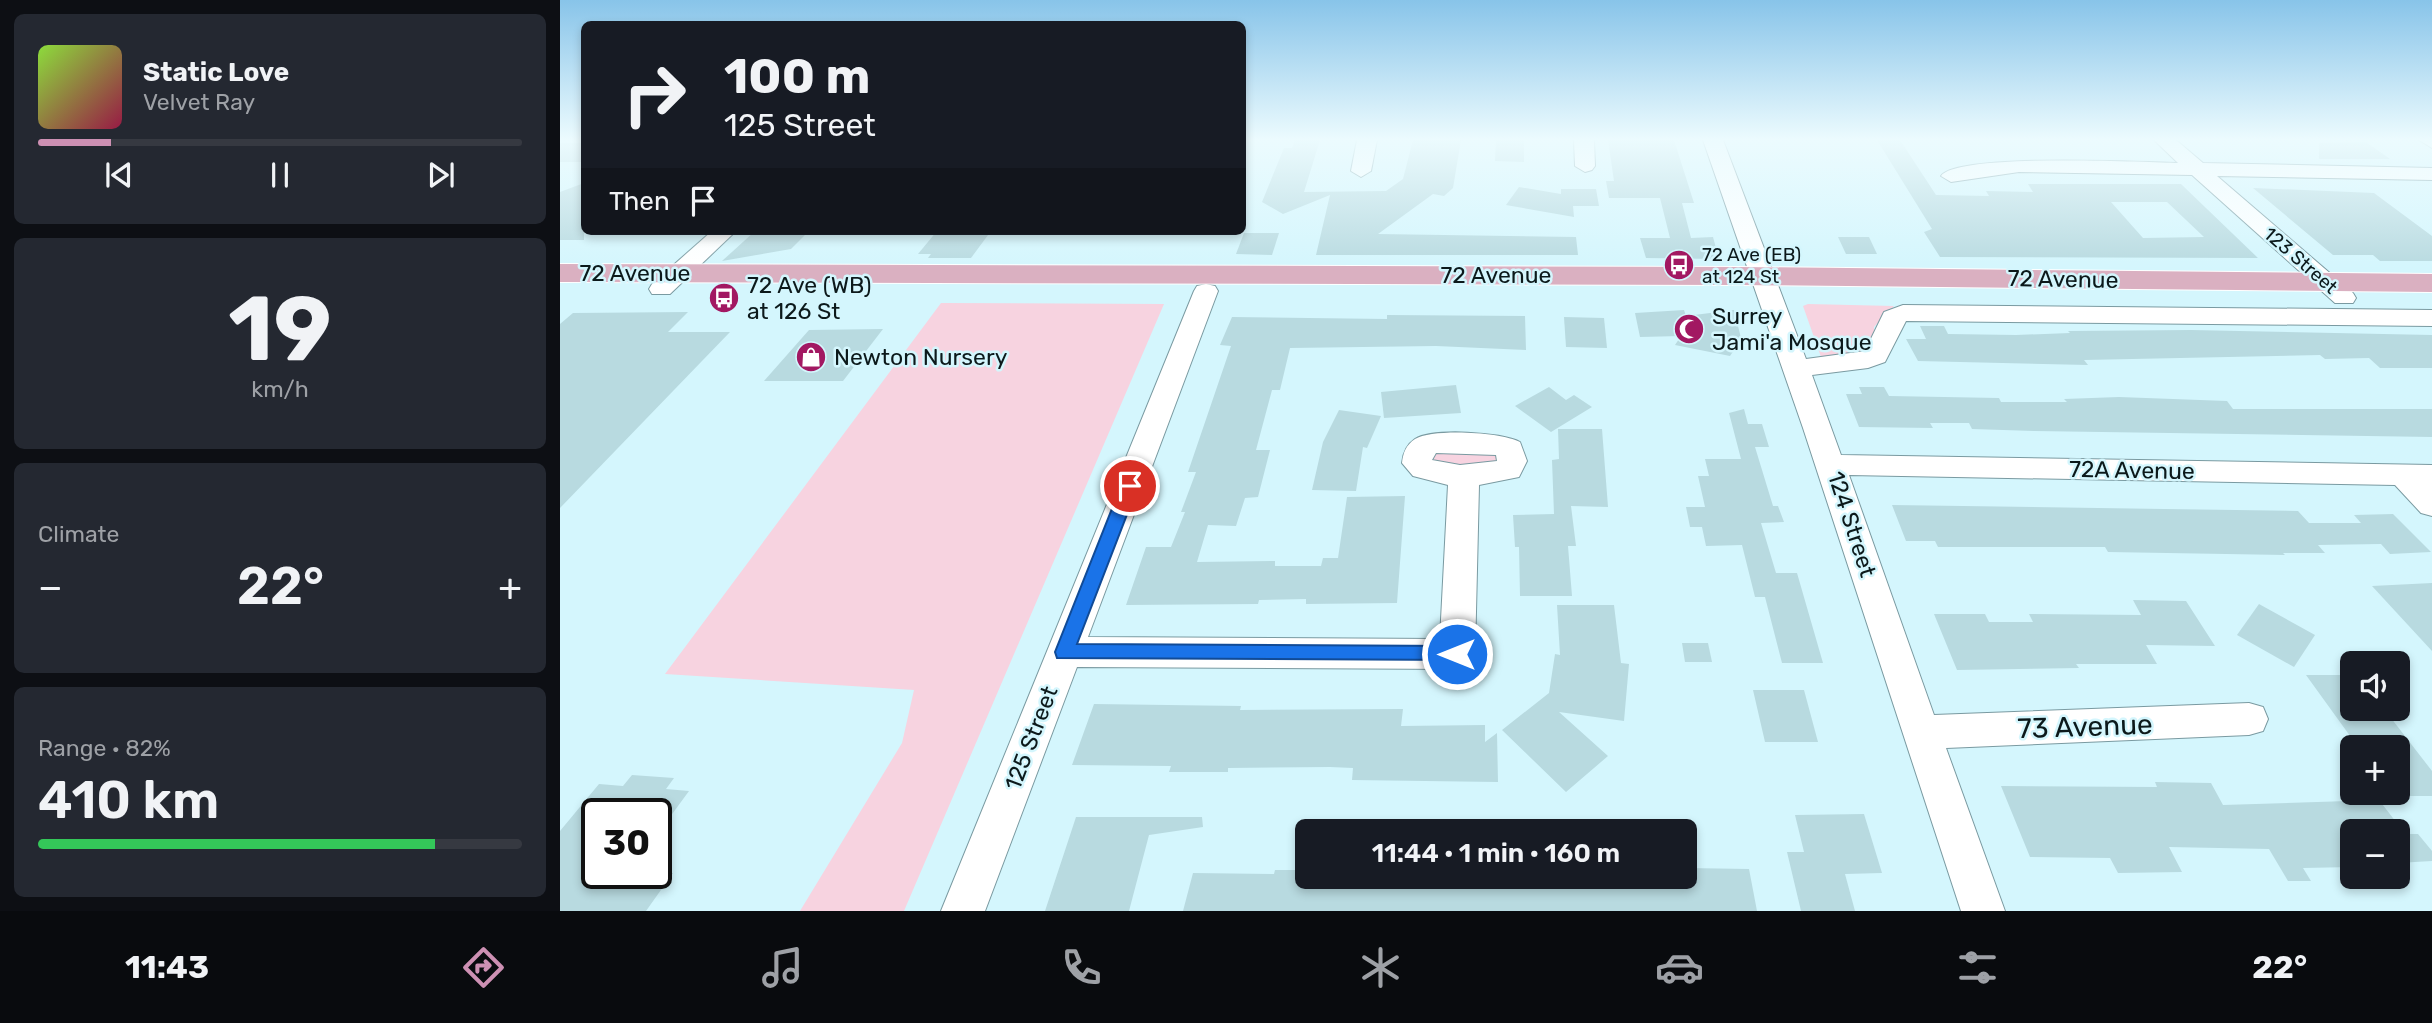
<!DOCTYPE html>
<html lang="en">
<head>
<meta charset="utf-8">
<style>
  :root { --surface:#171b24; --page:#242831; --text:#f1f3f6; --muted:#9ea1a6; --line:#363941; --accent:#cd90b3 }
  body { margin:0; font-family:Rubik,sans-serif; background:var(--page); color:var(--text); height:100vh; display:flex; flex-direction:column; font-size:26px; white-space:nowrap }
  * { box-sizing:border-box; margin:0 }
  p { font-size:23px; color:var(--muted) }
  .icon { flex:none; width:38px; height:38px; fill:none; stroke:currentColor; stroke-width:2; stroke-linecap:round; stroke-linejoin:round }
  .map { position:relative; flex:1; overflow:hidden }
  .sheet { display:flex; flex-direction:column; gap:14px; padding:14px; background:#0d0f14; width:560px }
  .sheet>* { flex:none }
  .guide { position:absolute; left:21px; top:21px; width:665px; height:214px; border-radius:10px; box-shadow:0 4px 10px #0003; background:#171b24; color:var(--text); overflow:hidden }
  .buttons { position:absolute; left:1780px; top:651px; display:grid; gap:14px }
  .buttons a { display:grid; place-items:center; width:70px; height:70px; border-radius:10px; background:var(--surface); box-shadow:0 4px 10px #0003; font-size:35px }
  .speed { position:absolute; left:21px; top:798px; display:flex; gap:14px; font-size:35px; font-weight:700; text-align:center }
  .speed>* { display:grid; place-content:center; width:91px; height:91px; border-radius:50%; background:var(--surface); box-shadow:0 4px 10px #0003; line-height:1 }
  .speed .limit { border:4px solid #111; border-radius:10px; background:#fff; color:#111 }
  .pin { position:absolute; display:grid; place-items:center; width:60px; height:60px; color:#fff; margin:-30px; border:4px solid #fff; border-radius:50%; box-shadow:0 2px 7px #0007 }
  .me { position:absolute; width:77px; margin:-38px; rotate:270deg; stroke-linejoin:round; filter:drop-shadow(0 0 5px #0008) }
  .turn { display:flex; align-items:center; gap:24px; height:147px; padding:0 28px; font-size:32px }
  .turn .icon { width:91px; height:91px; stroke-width:2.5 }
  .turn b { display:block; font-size:49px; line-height:60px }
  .then { display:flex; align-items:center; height:66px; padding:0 28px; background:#0003; gap:14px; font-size:26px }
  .big { font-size:52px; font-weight:600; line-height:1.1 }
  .sheet .card { flex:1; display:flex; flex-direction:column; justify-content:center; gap:10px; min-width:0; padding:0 24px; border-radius:10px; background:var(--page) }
  .sheet .dial { align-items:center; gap:0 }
  .dial b { font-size:91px; line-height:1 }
  .song { display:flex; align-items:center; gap:21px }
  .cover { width:84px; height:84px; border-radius:10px; background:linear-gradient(135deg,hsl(90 70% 55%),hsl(340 70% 35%)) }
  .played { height:7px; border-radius:4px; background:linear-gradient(90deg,var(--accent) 15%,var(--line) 15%) }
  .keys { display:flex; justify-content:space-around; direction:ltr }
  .heat { display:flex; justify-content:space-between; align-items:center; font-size:38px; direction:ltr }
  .charge { height:10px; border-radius:5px; background:linear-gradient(90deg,#34c759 82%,var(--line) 0) }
  .trip { position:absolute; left:735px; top:819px; width:402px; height:70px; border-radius:10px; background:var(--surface); box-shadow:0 4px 10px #0003; font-weight:600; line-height:70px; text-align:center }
  .dock { display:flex; height:112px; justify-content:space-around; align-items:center; background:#090b0e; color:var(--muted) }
  .dock .icon { width:49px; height:49px }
  .dock .selected { color:var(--accent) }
  .dock b { font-size:32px; color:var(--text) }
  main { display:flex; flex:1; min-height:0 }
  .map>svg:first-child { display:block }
  .green { fill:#f7d3e0 }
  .building { fill:#b8dae0; fill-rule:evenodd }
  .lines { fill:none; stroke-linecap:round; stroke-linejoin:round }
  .minor-casing { stroke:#7a9aa1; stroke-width:2 }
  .major-casing { stroke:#fff; stroke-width:2 }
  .minor { fill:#fff; fill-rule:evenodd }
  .major { fill:#dab0c1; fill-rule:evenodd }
  .route { fill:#1a73e8; stroke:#114b97; stroke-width:2 }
  .labels { text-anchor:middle; stroke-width:5; stroke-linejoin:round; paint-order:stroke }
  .far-poi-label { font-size:19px; fill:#0c191b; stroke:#d4f6fd; text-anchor:start }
  .far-street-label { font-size:19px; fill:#0c191b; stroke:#d4f6fd }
  .street-label { font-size:23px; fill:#0c191b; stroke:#d4f6fd }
  .poi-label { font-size:23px; fill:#0c191b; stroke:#d4f6fd; text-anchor:start }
  .near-street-label { font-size:28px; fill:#0c191b; stroke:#d4f6fd }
</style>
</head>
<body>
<main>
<section class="sheet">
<div class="card">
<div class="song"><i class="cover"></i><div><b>Static Love</b><p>Velvet Ray</p></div></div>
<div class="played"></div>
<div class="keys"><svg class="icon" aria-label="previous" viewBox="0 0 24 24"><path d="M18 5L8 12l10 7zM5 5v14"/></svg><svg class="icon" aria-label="pause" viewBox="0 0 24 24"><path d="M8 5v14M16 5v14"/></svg><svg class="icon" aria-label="next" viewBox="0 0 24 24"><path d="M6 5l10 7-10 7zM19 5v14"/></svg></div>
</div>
<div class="card dial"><b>19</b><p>km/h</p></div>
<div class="card"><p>Climate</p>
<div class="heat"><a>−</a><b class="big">22°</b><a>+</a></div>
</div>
<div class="card"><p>Range · 82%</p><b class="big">410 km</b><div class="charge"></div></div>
</section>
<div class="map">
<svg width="1872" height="911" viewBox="0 0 1872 911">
  <rect width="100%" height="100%" fill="#d4f6fd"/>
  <!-- green -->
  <g class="green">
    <polygon points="381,303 604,304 344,911 240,911 342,743 354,690 105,674"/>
    <path d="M1248,304L1334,306L1314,327V348C1296,357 1281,358 1261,357L1243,306Z"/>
    <polygon points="876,452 940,454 937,465 878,465 873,464 871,455"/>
  </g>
  <!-- building -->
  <g class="building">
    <polygon points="735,140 760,140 744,192 826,191 843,179 853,140 901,140 893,188 884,196 873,194 818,234 1016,237 1018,255 756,255 770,195 723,214 702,202 724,148 732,148"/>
    <polygon points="936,140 964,140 964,162 935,161"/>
    <polygon points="1048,140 1114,140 1134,203 1122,203 1131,238 1153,237 1159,259 1086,258 1080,238 1110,238 1100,198 1049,198 1046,181 1054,181"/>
    <path d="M1317,140H1340L1376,195L1429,196L1426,191L1473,192L1468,184H1621L1698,258L1380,257L1364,232L1372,229ZM1551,202H1607L1644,237L1583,238Z"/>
    <polygon points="1806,142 1830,159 1759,159 1759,143"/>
    <rect x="0" y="143" width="24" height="19"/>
    <polygon points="24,183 24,240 0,240 0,192"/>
    <polygon points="959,187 1001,194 1001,189 1036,189 1039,206 1013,206 1014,217 946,205"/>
    <polygon points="1693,188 1814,193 1872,236 1872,261 1820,261 1813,255 1773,255"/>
    <polygon points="249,231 231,249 162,261 194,232"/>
    <polygon points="377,231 431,231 411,258 368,258 371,254 358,254"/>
    <polygon points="684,233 719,233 712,255 676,254"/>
    <polygon points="1278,237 1309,237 1317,254 1286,254"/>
    <polygon points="1124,310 1126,316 1174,310 1184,350 1174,350 1170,356 1115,345 1121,336 1080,337 1075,313"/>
    <polygon points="128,312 108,332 170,332 0,508 0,324 13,313"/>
    <polygon points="827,315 965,316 966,350 876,346 730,348 720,390 712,390 696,450 710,450 698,497 685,498 676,526 648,525 637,562 715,561 715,566 761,566 763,558 778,558 787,497 845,496 837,603 746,604 746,599 699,600 698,604 566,605 586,547 611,547 625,512 621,512 636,472 628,472 671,346 660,345 672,317 827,319"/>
    <polygon points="1004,317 1044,318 1047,348 1006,347"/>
    <polygon points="1360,326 1384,326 1388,334 1456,335 1510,333 1508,331 1631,330 1872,335 1872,368 1820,368 1809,358 1765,359 1760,355 1524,360 1528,365 1358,361 1346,339 1366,339"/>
    <polygon points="323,329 283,381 204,381 249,330"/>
    <polygon points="896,385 901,413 824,418 821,392"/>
    <polygon points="989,387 1006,400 1014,395 1032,407 991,432 955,406"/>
    <polygon points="1299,387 1324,387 1329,396 1439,398 1441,402 1507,402 1504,399 1559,397 1667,401 1673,409 1872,409 1872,437 1474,431 1412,429 1409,423 1370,423 1373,428 1299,427 1286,394 1302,394"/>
    <polygon points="1184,409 1188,424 1202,424 1209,447 1195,447 1213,506 1218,506 1224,522 1201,523 1216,573 1237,573 1263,663 1222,663 1205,597 1195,597 1182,545 1146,546 1142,527 1130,527 1126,507 1145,507 1138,476 1149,476 1145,459 1181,459 1169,413"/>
    <polygon points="779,410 821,416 807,448 803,447 796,491 752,490 763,442"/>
    <polygon points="998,429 1042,429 1048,507 1011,506 1016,546 1008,546 1012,596 960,596 959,547 955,547 953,515 994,514 992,460 999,459"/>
    <polygon points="1332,505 1738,511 1749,523 1801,523 1794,515 1833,514 1871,552 1830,554 1821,544 1758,545 1765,553 1723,553 1725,555 1548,552 1545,547 1378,547 1375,541 1346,541"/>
    <polygon points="1872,583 1872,651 1812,586"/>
    <polygon points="1573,600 1626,601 1655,646 1586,645 1597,664 1516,664 1519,668 1397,670 1374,614 1425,614 1429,622 1473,622 1469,614 1581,615"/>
    <polygon points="1699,604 1755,635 1734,667 1677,635"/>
    <polygon points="997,605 1054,605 1061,663 1069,664 1064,721 999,712 1048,756 1006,792 942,730 989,693 995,654 1000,655"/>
    <polygon points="1122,643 1148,643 1152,662 1125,662"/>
    <polygon points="1746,675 1792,675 1792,709 1824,709 1872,771 1872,796 1838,796 1838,747 1798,747"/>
    <polygon points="1193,690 1244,690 1258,742 1205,742"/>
    <polygon points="534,704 681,706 680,710 843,709 841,726 925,725 925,742 937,733 938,782 792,780 793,768 770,767 668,768 668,772 609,772 611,766 512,765"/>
    <polygon points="72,775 114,778 106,789 129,791 96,836 96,814 37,814 37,873 113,873 86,911 0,911 0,831 39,784 63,786"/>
    <polygon points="1595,782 1651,783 1663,805 1819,800 1843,831 1792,831 1792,867 1743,868 1751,881 1728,881 1709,849 1609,847 1622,872 1558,873 1550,858 1470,857 1441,786 1597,787"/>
    <polygon points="1304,814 1322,873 1285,874 1295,911 1241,911 1227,852 1244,852 1235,815"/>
    <polygon points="516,817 642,817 643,827 589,835 569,911 485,911"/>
    <polygon points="1838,834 1858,834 1872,851 1872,861 1838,863"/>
    <polygon points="1127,868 1189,869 1197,911 623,911 633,873 714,874 715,870 747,870 747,877 997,879 1128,877"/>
  </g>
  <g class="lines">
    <!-- minor casing -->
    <g class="minor-casing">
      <g id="minor">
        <polygon points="797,140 817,140 811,171 801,177 791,171"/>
        <polygon points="1014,140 1034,140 1035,166 1032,170 1025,172 1015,166"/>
        <polygon points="1143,140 1163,140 1246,359 1305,351 1324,312 1343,305 1872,310 1872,326 1346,321 1325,362 1308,368 1252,375 1281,455 1872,465 1872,516 1861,513 1835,485 1289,475 1374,715 1689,703 1703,707 1708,719 1703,731 1689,735 1386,748 1445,911 1401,911 1243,428"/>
        <path d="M1594,140H1616L1643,163L1872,168V180L1657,176L1793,293L1796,298L1793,303H1775L1632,175L1459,172L1391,182L1381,176C1397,153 1583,162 1618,163Z"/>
        <polygon points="1859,140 1872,140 1872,148"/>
        <polygon points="152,231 176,231 110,294 92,294 89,289 92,284"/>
        <path d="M646,284L655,286L658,291L528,637L880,639L888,485L853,476L842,463C843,453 846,445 855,439C873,428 942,432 960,442L967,461L959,477L919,485L915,654L910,664L897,669L517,667L425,911H381L634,291L637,286ZM876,453L936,455L937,461L900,465L872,460Z"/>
      </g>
    </g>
    <!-- major casing -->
    <g class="major-casing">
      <polygon id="major" points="0,264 1182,267 1872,274 1872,292 1182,285 0,282"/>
    </g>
    <!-- minor -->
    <use href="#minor" class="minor"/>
    <!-- major -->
    <use href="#major" class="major"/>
  </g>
  <!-- sky -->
  <linearGradient id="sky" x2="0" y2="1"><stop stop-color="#88c4e9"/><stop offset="0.52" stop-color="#ecfbfe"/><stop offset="1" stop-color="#ecfbfe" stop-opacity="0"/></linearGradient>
  <rect width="1872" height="268" fill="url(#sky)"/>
  <!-- route -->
  <polygon class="route" points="570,480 578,486 517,644 897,646 904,648 906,654 904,660 497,658 495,652 561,486"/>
  <!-- icons -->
  <defs>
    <g id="bus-disc" transform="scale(1.575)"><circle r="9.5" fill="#a21862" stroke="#d4f6fd"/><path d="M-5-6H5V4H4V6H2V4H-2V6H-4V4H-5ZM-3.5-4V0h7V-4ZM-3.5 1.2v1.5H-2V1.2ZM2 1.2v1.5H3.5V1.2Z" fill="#fff"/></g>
    <g id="mosque-disc" transform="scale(1.575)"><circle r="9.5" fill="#a21862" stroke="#d4f6fd"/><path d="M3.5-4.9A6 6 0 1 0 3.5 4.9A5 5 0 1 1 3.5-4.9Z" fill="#fff"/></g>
    <g id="shop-disc" transform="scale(1.575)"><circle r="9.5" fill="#a21862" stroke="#d4f6fd"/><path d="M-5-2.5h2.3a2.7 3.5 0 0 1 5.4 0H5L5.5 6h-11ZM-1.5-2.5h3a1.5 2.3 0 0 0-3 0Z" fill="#fff"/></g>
  </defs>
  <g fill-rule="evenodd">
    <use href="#bus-disc" x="1119" y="265"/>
    <use href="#bus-disc" x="164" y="298"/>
    <use href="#mosque-disc" x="1129" y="329"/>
    <use href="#shop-disc" x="251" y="357"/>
  </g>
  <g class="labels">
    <!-- far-poi labels -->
    <g class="far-poi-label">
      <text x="1142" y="261">72 Ave (EB)<tspan x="1142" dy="22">at 124 St</tspan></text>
    </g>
    <!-- far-street labels -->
    <g class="far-street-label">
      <text transform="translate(1741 260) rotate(41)" y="7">123 Street</text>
    </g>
    <!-- street labels -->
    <g class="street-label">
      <text x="75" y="281">72 Avenue</text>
      <text x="936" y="283">72 Avenue</text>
      <text transform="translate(1503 279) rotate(1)" y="8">72 Avenue</text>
      <text transform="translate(1572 470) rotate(1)" y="8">72A Avenue</text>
      <text transform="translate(1292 524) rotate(72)" y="8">124 Street</text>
      <text transform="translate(471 738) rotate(-69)" y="8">125 Street</text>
    </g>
    <!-- poi labels -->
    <g class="poi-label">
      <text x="187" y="293">72 Ave (WB)<tspan x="187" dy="26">at 126 St</tspan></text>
      <text x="1152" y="324">Surrey<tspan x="1152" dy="26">Jami'a Mosque</tspan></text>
      <text x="274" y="365">Newton Nursery</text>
    </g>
    <!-- near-street labels -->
    <g class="near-street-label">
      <text transform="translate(1525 726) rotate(-2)" y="10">73 Avenue</text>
    </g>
  </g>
</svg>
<div class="buttons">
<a><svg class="icon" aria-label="sound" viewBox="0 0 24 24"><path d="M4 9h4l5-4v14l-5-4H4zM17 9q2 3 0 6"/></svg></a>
<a>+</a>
<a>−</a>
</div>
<div class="speed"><div class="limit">30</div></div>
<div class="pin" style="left:570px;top:486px;background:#d93025"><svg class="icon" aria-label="arrive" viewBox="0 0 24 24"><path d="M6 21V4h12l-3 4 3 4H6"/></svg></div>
<svg class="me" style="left:897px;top:654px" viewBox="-20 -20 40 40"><circle r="17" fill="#1a73e8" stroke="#fff" stroke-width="3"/><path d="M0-11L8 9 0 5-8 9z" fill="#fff"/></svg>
<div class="trip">11:44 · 1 min · 160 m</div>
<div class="guide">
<div class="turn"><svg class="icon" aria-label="right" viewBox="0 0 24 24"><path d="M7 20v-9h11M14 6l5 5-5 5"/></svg><div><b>100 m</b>125 Street</div></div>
<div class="then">Then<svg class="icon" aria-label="arrive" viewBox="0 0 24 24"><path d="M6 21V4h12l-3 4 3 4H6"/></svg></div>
</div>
</div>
</main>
<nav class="dock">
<b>11:43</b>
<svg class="icon selected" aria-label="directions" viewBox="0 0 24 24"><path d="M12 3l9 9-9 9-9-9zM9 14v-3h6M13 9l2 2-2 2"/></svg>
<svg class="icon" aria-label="music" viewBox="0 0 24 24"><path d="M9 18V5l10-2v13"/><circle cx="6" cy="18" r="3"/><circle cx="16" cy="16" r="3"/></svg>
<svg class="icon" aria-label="phone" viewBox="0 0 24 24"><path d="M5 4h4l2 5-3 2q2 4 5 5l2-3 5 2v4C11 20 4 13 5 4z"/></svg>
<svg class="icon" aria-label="climate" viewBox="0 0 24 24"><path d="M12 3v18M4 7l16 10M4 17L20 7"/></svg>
<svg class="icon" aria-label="car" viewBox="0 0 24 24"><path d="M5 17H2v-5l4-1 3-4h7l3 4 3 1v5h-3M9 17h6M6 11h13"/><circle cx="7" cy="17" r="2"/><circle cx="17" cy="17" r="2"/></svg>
<svg class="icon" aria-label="filters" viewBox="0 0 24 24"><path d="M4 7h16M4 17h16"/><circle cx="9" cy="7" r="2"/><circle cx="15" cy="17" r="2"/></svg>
<b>22°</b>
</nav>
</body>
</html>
